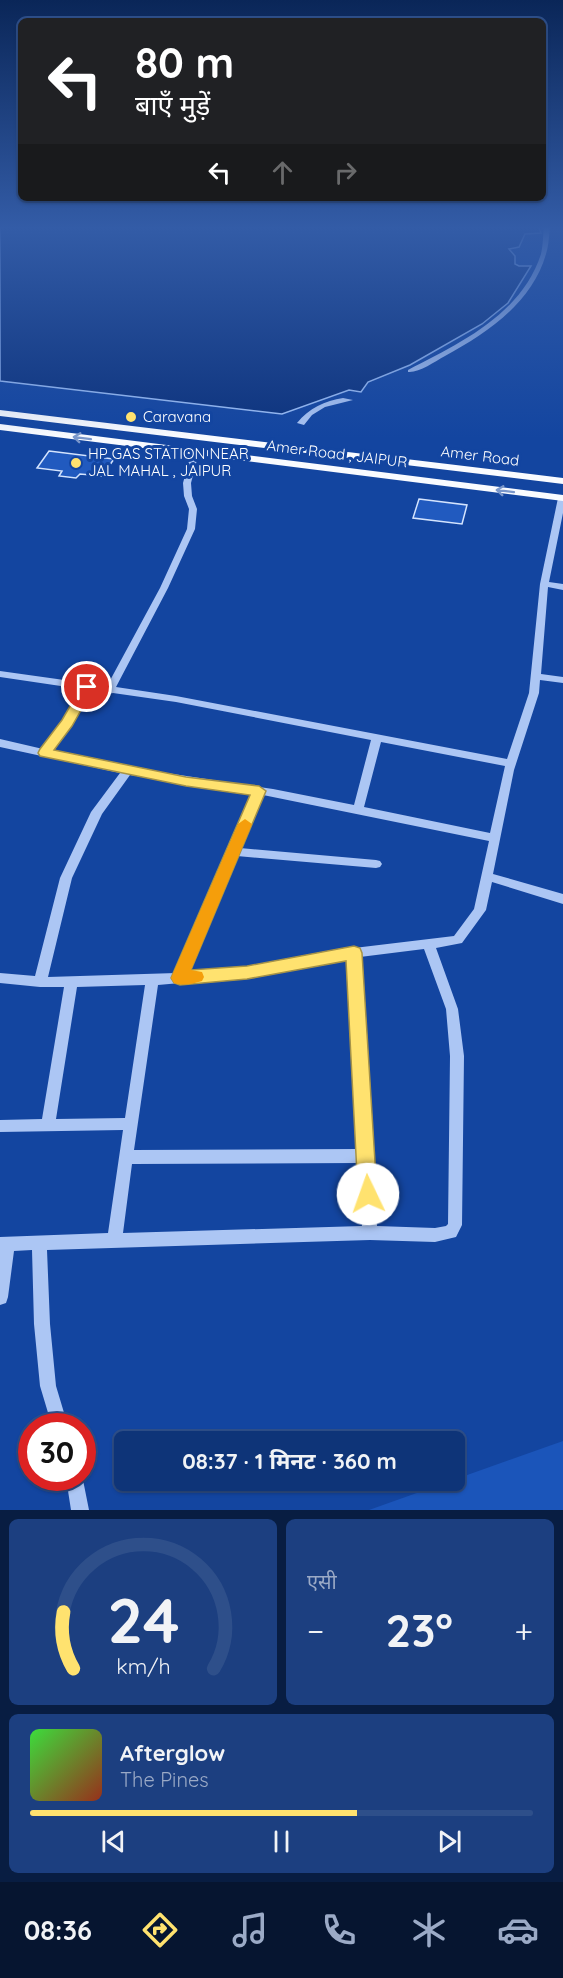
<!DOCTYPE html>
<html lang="hi">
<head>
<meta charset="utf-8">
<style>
  :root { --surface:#0e3478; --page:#1c3f80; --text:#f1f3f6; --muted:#9baac6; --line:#2e4f8a; --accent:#ffe26f }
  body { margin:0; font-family:Quicksand,"Noto Sans Devanagari",sans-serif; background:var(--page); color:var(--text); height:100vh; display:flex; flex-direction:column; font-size:22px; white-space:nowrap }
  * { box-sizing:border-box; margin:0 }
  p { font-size:20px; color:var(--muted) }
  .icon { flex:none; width:33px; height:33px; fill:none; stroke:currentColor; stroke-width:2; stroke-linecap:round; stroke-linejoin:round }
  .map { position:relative; height:1510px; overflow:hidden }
  .sheet { display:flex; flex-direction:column; gap:9px; padding:9px; background:#081d42; flex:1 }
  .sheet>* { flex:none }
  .top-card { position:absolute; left:18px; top:18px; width:528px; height:183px; border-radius:9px; box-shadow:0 2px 4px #0004,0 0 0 2px var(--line); background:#202124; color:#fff; overflow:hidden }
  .speed { position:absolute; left:18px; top:1413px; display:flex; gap:12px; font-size:30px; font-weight:700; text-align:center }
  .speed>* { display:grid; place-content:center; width:78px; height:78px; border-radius:50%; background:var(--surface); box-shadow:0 2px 4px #0004,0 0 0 2px var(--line); line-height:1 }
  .speed .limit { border:9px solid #d22; background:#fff; color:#111 }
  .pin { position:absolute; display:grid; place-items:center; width:51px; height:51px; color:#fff; margin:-26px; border:3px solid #fff; border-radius:50%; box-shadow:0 2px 6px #0007 }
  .me { position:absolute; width:66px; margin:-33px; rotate:357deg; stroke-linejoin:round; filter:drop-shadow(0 0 4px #0008) }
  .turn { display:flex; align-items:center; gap:21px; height:126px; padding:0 18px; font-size:27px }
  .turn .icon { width:78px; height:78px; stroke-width:2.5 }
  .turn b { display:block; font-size:42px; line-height:51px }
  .lanes { display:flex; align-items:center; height:57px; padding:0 18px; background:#0003; justify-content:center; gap:30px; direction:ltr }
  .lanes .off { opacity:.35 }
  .big { font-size:45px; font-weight:700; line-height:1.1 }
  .sheet .widget { flex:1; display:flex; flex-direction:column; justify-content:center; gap:9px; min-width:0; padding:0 21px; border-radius:9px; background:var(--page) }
  .sheet .dial { align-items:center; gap:0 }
  .dial svg { height:156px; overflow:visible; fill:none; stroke:var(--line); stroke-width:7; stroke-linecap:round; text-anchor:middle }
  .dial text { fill:var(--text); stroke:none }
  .song { display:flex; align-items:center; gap:18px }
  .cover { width:72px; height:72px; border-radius:9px; background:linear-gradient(135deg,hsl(120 70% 55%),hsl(10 70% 35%)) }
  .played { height:6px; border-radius:3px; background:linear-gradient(90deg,var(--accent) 65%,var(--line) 65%) }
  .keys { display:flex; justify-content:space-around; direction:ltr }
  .heat { display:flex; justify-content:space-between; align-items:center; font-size:33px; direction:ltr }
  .sheet .tiles { flex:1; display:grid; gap:9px; grid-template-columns:1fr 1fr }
  .widget:last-child { grid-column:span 2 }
  .trip { position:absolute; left:114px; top:1431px; width:351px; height:60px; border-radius:9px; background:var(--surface); box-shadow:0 2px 4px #0004,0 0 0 2px var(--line); font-weight:700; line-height:60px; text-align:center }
  .tabs { display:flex; height:96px; justify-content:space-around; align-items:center; background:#061530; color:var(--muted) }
  .tabs .icon { width:42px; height:42px }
  .tabs .selected { color:var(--accent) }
  .tabs b { font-size:27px; color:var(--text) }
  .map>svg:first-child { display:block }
  .green { fill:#1b55ba }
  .water { fill:#0c327c; stroke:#9ec0f7; stroke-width:1.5 }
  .building { fill:#215abf; stroke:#d4e4fe; stroke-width:1.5 }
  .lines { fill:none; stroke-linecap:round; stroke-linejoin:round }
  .minor { fill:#acc6f4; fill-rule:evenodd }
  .major { fill:#f9fbff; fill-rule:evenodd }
  .oneway { stroke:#7a97cb }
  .route { fill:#ffe26f; stroke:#a69348; stroke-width:1.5 }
  .slow { fill:#f59e0b }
  .poi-dot { fill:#ffe26f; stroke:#1345a0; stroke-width:2 }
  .labels { text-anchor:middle; stroke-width:6; stroke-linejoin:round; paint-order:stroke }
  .far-poi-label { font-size:15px; fill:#fff; stroke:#1345a0; text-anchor:start }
  .far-street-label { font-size:15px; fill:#fff; stroke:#1345a0 }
</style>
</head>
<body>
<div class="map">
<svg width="563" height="1510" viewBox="0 0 563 1510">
  <rect width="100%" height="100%" fill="#1345a0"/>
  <!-- green -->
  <polygon class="green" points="563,1441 563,1510 369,1510"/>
  <!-- water -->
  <polygon class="water" points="538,226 541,233 525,234 519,247 509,249 515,256 515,264 519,266 531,266 508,303 482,324 410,365 368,382 361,392 349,390 282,414 0,381 0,227"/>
  <!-- building -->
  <g class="building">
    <polygon points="49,451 114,459 102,476 80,474 76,478 59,476 62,471 37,468"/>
    <polygon points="419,499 467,505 462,524 413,518"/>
  </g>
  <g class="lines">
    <!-- minor -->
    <g class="minor">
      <path d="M544,226H550C549,235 549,245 546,254C532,303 487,333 445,356C434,362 419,373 408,372V370C459,344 522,314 541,254C543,246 543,235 544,226Z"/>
      <path d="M343,398L353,400L325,407L312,415L304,425L297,423C309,408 325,401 343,398Z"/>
      <path d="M192,450L199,452L191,483L192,496L197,509L195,529L168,588L116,687L176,696L507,759L529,693L540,584L558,498L563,496V513L549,582L563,584V590L548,587L541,674L563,677V683L540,680L539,693L514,770L493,874L563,894V904L492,882L486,910L462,943L436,948L458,1009L464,1056L462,1225L456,1237L435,1242L370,1240L47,1250L50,1324L56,1386L68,1426H52L40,1386L34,1324L32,1250L14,1251L8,1297L6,1303L0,1305V1237L108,1233L123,1130L0,1132V1120L42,1119L64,987H40L0,983V973L35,976L60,878L91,812L120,773L0,747V739L43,749L64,721L81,689L0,677V671L107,686L160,588L187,529L189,509L184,496L183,483ZM90,690L109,694L113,693L176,702L371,740L354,805L273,789L127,767L52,751L72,724ZM381,742L505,766L490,833L364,807ZM130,775L252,794L176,973L48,977L72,878L102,814ZM263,795L489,841L474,909L454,936L354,948L247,967L189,972L237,856L376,868L380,867L382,864L380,861L376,860L240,848ZM424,949L446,1009L450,1056L448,1224L446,1226L435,1228L377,1226L360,957ZM348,959L358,1149L134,1150L158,985L247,977ZM145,985L125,1118L56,1119L77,987ZM359,1163L362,1226L123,1233L132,1164Z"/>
      <polygon points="82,1475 89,1510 71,1510 66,1478 82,1478"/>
    </g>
    <!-- major -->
    <g class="major">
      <polygon points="0,410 563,478 563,484 0,416"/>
      <polygon points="0,424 563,495 563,501 0,430"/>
    </g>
  </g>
  <!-- one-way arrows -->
  <defs><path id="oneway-shaft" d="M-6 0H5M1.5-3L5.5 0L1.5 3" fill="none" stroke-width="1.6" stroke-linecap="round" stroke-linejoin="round" transform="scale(1.5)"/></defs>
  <g class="oneway">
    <use href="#oneway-shaft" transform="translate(82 438) rotate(-173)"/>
    <use href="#oneway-shaft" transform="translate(505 491) rotate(-173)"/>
  </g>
  <!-- sky -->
  <linearGradient id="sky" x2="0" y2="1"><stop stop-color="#0a2658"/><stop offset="0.52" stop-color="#335ca7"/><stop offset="1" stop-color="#335ca7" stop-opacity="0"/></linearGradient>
  <rect width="563" height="438" fill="url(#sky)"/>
  <!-- route -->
  <polygon class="route" points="87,683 94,687 72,726 54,750 186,777 259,786 266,791 191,970 247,966 354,946 360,948 362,953 377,1194 374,1201 368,1203 361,1201 358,1194 346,961 247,979 180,985 174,983 171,978 250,795 186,786 40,756 38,753 40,749 62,720 83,684"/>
  <!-- slow -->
  <path class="slow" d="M245,819L252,824L191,970L202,972L204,977L202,981C193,984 183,986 174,983L171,978L238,824Z"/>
  <!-- markers -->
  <g class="poi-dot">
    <circle cx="131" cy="417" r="6"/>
    <circle cx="76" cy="463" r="6"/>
  </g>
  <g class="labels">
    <!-- far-poi labels -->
    <g class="far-poi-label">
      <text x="143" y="422">Caravana</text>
      <text x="88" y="459">HP GAS STATION NEAR<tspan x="88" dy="17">JAL MAHAL , JAIPUR</tspan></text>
    </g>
    <!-- far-street labels -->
    <g class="far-street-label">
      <text transform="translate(337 454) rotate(7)" y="5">Amer Road , JAIPUR</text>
      <text transform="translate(480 456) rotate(7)" y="5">Amer Road</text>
    </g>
  </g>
</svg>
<div class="speed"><div class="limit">30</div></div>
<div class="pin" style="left:87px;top:687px;background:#d93025"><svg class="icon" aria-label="arrive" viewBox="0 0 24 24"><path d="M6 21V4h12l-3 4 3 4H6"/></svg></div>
<svg class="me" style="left:368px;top:1194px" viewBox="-20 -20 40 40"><circle r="19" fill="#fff"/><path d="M0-13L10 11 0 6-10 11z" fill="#ffe26f"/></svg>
<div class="trip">08:37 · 1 मिनट · 360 m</div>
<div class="top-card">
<div class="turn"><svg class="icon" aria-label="left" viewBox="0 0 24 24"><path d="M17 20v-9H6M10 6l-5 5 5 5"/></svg><div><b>80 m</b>बाएँ मुड़ें</div></div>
<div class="lanes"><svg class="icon" aria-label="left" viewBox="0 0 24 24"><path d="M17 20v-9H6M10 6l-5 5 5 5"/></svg><svg class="icon off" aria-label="ahead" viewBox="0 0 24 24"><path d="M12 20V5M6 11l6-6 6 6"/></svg><svg class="icon off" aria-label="right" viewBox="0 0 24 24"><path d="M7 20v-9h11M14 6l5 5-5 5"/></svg></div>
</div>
</div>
<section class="sheet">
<div class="tiles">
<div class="widget dial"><svg viewBox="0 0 100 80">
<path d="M14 69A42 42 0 1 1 86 69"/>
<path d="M14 69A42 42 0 0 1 9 40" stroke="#ffe26f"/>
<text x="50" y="56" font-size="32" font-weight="700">24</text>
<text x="50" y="72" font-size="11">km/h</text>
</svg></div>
<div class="widget"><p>एसी</p>
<div class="heat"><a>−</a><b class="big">23°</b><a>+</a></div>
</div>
<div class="widget">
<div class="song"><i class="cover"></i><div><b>Afterglow</b><p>The Pines</p></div></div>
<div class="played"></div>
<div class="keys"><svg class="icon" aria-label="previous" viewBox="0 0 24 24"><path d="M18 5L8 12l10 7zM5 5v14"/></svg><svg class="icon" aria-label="pause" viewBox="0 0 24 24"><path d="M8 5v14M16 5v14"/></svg><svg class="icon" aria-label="next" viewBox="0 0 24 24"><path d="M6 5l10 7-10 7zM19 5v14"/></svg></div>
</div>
</div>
</section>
<nav class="tabs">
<b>08:36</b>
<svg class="icon selected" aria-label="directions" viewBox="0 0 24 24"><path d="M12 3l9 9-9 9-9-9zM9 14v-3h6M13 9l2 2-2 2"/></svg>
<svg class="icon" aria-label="music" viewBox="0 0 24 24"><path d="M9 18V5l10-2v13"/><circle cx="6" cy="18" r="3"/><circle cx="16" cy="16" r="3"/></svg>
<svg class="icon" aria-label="phone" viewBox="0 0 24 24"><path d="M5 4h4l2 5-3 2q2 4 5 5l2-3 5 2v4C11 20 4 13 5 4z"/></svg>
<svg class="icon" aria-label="climate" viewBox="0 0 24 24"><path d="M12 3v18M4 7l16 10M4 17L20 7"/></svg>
<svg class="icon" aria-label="car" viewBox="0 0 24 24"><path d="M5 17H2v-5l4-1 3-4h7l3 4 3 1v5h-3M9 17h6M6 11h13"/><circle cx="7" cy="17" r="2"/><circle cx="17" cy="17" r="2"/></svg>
</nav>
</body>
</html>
